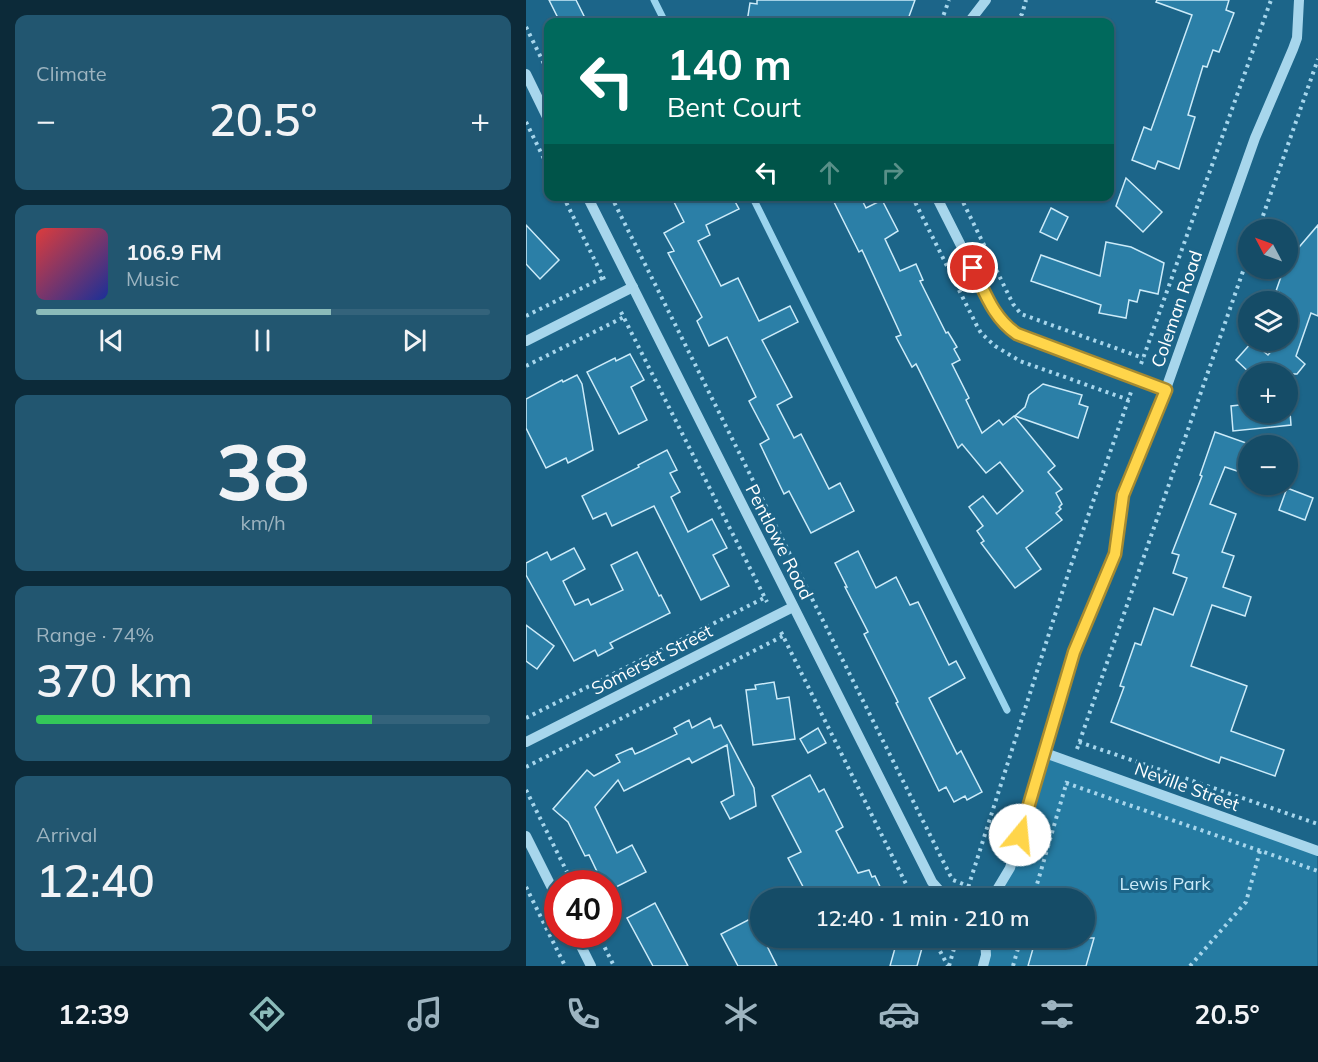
<!DOCTYPE html>
<html lang="en">
<head>
<meta charset="utf-8">
<style>
  :root { --surface:#154c67; --page:#225670; --text:#f1f3f6; --muted:#9db4c0; --line:#34637b; --accent:#8bbbb9 }
  body { margin:0; font-family:Mulish,sans-serif; background:var(--page); color:var(--text); height:100vh; display:flex; flex-direction:column; font-size:22px; white-space:nowrap }
  * { box-sizing:border-box; margin:0 }
  p { font-size:20px; color:var(--muted) }
  .icon { flex:none; width:33px; height:33px; fill:none; stroke:currentColor; stroke-width:2; stroke-linecap:round; stroke-linejoin:round }
  .map { position:relative; flex:1; overflow:hidden }
  .drawer { display:flex; flex-direction:column; gap:15px; padding:15px; background:#0c2a39; width:526px }
  .drawer>* { flex:none }
  .banner { position:absolute; left:18px; top:18px; width:570px; height:183px; border-radius:12px; box-shadow:0 2px 4px #0004,0 0 0 2px var(--line); background:#00695c; color:#fff; overflow:hidden }
  .needle { width:39px; rotate:311deg }
  .controls { position:absolute; left:712px; top:219px; display:grid; gap:12px }
  .controls a { display:grid; place-items:center; width:60px; height:60px; border-radius:50%; background:var(--surface); box-shadow:0 2px 4px #0004,0 0 0 2px var(--line); font-size:30px }
  .speed { position:absolute; left:18px; top:870px; display:flex; gap:12px; font-size:30px; font-weight:700; text-align:center }
  .speed>* { display:grid; place-content:center; width:78px; height:78px; border-radius:50%; background:var(--surface); box-shadow:0 2px 4px #0004,0 0 0 2px var(--line); line-height:1 }
  .speed .limit { border:9px solid #d22; background:#fff; color:#111 }
  .pin { position:absolute; display:grid; place-items:center; width:51px; height:51px; color:#fff; margin:-26px; border:3px solid #fff; border-radius:50%; box-shadow:0 2px 6px #0007 }
  .me { position:absolute; width:66px; margin:-33px; rotate:17deg; stroke-linejoin:round; filter:drop-shadow(0 0 4px #0008) }
  .turn { display:flex; align-items:center; gap:21px; height:126px; padding:0 24px; font-size:27px }
  .turn .icon { width:78px; height:78px; stroke-width:2.5 }
  .turn b { display:block; font-size:42px; line-height:51px }
  .lanes { display:flex; align-items:center; height:57px; padding:0 24px; background:#0003; justify-content:center; gap:30px; direction:ltr }
  .lanes .off { opacity:.35 }
  .big { font-size:45px; font-weight:600; line-height:1.1 }
  .drawer .widget { flex:1; display:flex; flex-direction:column; justify-content:center; gap:9px; min-width:0; padding:0 21px; border-radius:12px; background:var(--page) }
  .drawer .dial { align-items:center; gap:0 }
  .dial b { font-size:78px; line-height:1 }
  .song { display:flex; align-items:center; gap:18px }
  .cover { width:72px; height:72px; border-radius:9px; background:linear-gradient(135deg,hsl(0 70% 55%),hsl(230 70% 35%)) }
  .played { height:6px; border-radius:3px; background:linear-gradient(90deg,var(--accent) 65%,var(--line) 65%) }
  .keys { display:flex; justify-content:space-around; direction:ltr }
  .heat { display:flex; justify-content:space-between; align-items:center; font-size:33px; direction:ltr }
  .charge { height:9px; border-radius:4px; background:linear-gradient(90deg,#34c759 74%,var(--line) 0) }
  .trip { position:absolute; left:224px; top:888px; width:345px; height:60px; border-radius:30px; background:var(--surface); box-shadow:0 2px 4px #0004,0 0 0 2px var(--line); font-weight:600; line-height:60px; text-align:center }
  .tab-bar { display:flex; height:96px; justify-content:space-around; align-items:center; background:#081e29; color:var(--muted) }
  .tab-bar .icon { width:42px; height:42px }
  .tab-bar .selected { color:var(--accent) }
  .tab-bar b { font-size:27px; color:var(--text) }
  main { display:flex; flex:1; min-height:0 }
  .map>svg:first-child { display:block }
  .green { fill:#257ba2 }
  .lines { fill:none; stroke-linecap:round; stroke-linejoin:round }
  .stream { stroke:#9ad4ee; stroke-width:7 }
  .building { fill:#2b7fa7; stroke:#ccebf9; stroke-width:1.5 }
  .path { stroke:#a7d6ec; stroke-width:4; stroke-dasharray:3 4.5; stroke-linecap:butt }
  .minor { stroke:#a7d6ec; stroke-width:10 }
  .route-casing { stroke:#a68a30; stroke-width:15 }
  .route { stroke:#ffd54a; stroke-width:10 }
  .labels { text-anchor:middle; stroke-width:6; stroke-linejoin:round; paint-order:stroke }
  .street-label { font-size:18px; fill:#fff; stroke:#1c6589 }
  .park-label { font-size:18px; fill:#ccebf9; stroke:#1c6589 }
</style>
</head>
<body>
<main>
<section class="drawer">
<div class="widget"><p>Climate</p>
<div class="heat"><a>−</a><b class="big">20.5°</b><a>+</a></div>
</div>
<div class="widget">
<div class="song"><i class="cover"></i><div><b>106.9 FM</b><p>Music</p></div></div>
<div class="played"></div>
<div class="keys"><svg class="icon" aria-label="previous" viewBox="0 0 24 24"><path d="M18 5L8 12l10 7zM5 5v14"/></svg><svg class="icon" aria-label="pause" viewBox="0 0 24 24"><path d="M8 5v14M16 5v14"/></svg><svg class="icon" aria-label="next" viewBox="0 0 24 24"><path d="M6 5l10 7-10 7zM19 5v14"/></svg></div>
</div>
<div class="widget dial"><b>38</b><p>km/h</p></div>
<div class="widget"><p>Range · 74%</p><b class="big">370 km</b><div class="charge"></div></div>
<div class="widget"><p>Arrival</p><b class="big">12:40</b></div>
</section>
<div class="map">
<svg width="792" height="966" viewBox="0 0 792 966">
  <rect width="100%" height="100%" fill="#1c6589"/>
  <!-- green -->
  <polygon class="green" points="519,753 791,851 791,966 457,966 459,938 558,938 558,898 466,898 475,886"/>
  <g class="lines">
    <!-- stream -->
    <g class="stream">
      <polyline points="128,0 139,22"/>
      <polyline points="226,196 481,710"/>
    </g>
  </g>
  <!-- building -->
  <g class="building">
    <polygon points="23,0 50,0 61,22 34,22"/>
    <polygon points="231,0 389,0 381,22 318,22 280,18 280,22 221,22 224,3 231,4"/>
    <polygon points="631,0 703,0 700,10 708,13 693,52 687,50 681,67 677,66 662,115 669,117 653,169 632,161 629,169 606,160 618,127 625,130 666,15 630,2"/>
    <polygon points="600,178 636,212 617,232 590,206"/>
    <polygon points="145,196 206,196 213,209 180,225 184,235 172,241 195,286 212,278 233,321 264,306 272,322 236,340 266,397 251,405 268,438 275,434 303,489 314,483 328,511 285,533 263,491 258,494 234,444 243,439 223,401 230,397 201,337 183,346 171,321 176,317 142,253 148,251 138,233 158,222"/>
    <polygon points="305,196 334,196 340,208 356,200 372,231 359,239 374,271 390,264 397,280 394,281 420,333 422,332 431,347 428,349 434,360 426,364 443,398 440,400 456,433 473,420 477,425 488,416 529,466 522,472 536,489 530,493 536,504 533,507 535,509 530,513 536,520 500,548 515,569 489,588 455,543 458,541 451,531 457,526 443,507 457,496 471,514 497,491 474,462 460,473 436,444 432,448 390,364 386,367 370,337 375,335 336,250 333,252"/>
    <polygon points="525,208 542,217 531,240 514,232"/>
    <polygon points="0,225 33,260 14,279 0,264"/>
    <polygon points="792,225 792,316 785,313 770,356 779,364 771,374 725,374 710,360 726,342 742,355 755,340 762,340 762,302 749,302 753,292 750,291 758,268 762,268 762,260"/>
    <polygon points="580,242 605,247 638,263 632,294 614,290 611,302 603,300 600,318 573,313 575,305 505,281 515,255 574,276"/>
    <polygon points="104,354 118,380 105,387 121,420 93,434 61,372 89,358 90,361"/>
    <polygon points="51,375 56,384 67,450 42,463 40,458 20,468 0,428 0,399 36,380 37,382"/>
    <polygon points="517,384 556,395 553,404 562,407 552,438 489,416 499,407 503,395"/>
    <polygon points="723,404 723,412 764,412 765,425 707,431 705,406"/>
    <polygon points="689,432 723,444 723,475 699,467 684,504 710,514 696,552 708,556 697,587 725,597 719,616 686,605 665,666 721,686 705,731 758,750 749,776 695,757 693,763 585,722 598,687 594,686 609,643 615,645 628,608 647,615 661,578 647,573 653,555 646,553 676,476 674,475"/>
    <polygon points="141,450 151,470 144,473 154,492 145,497 162,532 186,519 201,548 187,555 203,586 175,600 128,506 86,526 80,513 67,519 56,496 113,467 112,465"/>
    <polygon points="761,488 787,498 779,520 753,510"/>
    <polygon points="48,548 59,569 37,581 49,605 62,599 65,605 97,590 85,565 111,552 133,596 135,595 144,613 84,643 87,648 72,656 69,650 48,661 0,575 0,563 21,552 25,560"/>
    <polygon points="332,551 350,588 370,577 384,605 392,602 423,665 430,661 439,678 403,698 431,754 435,751 456,792 441,800 439,796 428,802 420,787 413,791 370,703 372,702 338,634 342,632 319,587 321,587 309,563"/>
    <polygon points="0,625 28,646 11,669 0,661"/>
    <polygon points="248,682 251,699 263,697 269,739 227,745 220,690 230,689 229,685"/>
    <polygon points="184,718 188,728 195,725 228,788 230,806 204,819 195,802 208,795 201,745 166,763 163,758 98,791 92,780 69,807 91,853 106,845 120,872 82,891 82,884 77,884 63,855 59,856 42,822 27,809 61,770 68,776 94,762 90,755 106,748 109,754 116,751 151,734 148,728 163,720 166,728"/>
    <polygon points="292,728 300,743 282,753 274,739"/>
    <polygon points="284,775 293,792 298,789 317,827 310,831 332,873 343,870 346,877 349,876 356,891 341,898 283,898 262,858 275,852 246,796"/>
    <polygon points="129,903 162,966 127,966 101,918"/>
    <polygon points="226,918 234,932 234,938 237,938 251,966 212,966 195,934"/>
    <polygon points="510,938 568,938 560,966 502,966"/>
    <polygon points="371,941 396,948 391,966 364,966"/>
  </g>
  <g class="lines">
    <!-- path -->
    <g class="path">
      <polyline points="415,22 423,0"/>
      <polyline points="490,22 496,14 500,0"/>
      <polyline points="0,27 22,72"/>
      <polyline points="0,122 22,167"/>
      <polyline points="37,196 80,283"/>
      <polyline points="85,196 424,875 427,880 442,886"/>
      <polyline points="386,196 451,326 455,333 469,346 494,361 603,400"/>
      <polyline points="434,196 487,304 495,314 617,358"/>
      <polyline points="732,230 792,59"/>
      <polyline points="95,312 241,602"/>
      <polyline points="0,316 78,277"/>
      <polyline points="615,364 745,0"/>
      <polyline points="0,366 98,317"/>
      <polyline points="255,632 387,898"/>
      <polyline points="0,718 238,598"/>
      <polyline points="553,742 792,824"/>
      <polyline points="551,749 723,254"/>
      <polyline points="0,767 257,636"/>
      <polyline points="540,783 792,871"/>
      <polyline points="0,790 47,884"/>
      <polyline points="0,887 39,966"/>
      <polyline points="440,894 543,571 605,392"/>
      <polyline points="507,898 541,781"/>
      <polyline points="72,934 88,966"/>
      <polyline points="407,938 422,966"/>
      <polyline points="423,966 431,938"/>
      <polyline points="487,966 495,938"/>
      <polyline points="664,966 720,902 734,851"/>
    </g>
    <!-- minor -->
    <g class="minor">
      <polyline points="443,22 460,0"/>
      <polyline points="0,74 22,119"/>
      <polyline points="61,196 406,882 420,898"/>
      <polyline points="410,196 469,313 481,328 499,339 640,390"/>
      <polyline points="0,341 107,287"/>
      <polyline points="0,742 267,607"/>
      <polyline points="519,753 792,851"/>
      <polyline points="0,836 32,900"/>
      <polyline points="466,898 484,868 548,652 589,554 592,542 593,513 605,471 631,414 729,138 767,49 771,38 773,0"/>
      <polyline points="49,934 65,966"/>
      <polyline points="457,966 460,955 459,938"/>
    </g>
  </g>
  <g class="lines">
    <!-- route casing -->
    <g class="route-casing">
      <path id="route" d="M447,268C459,292 467,318 491,334L640,390L597,495L589,554L548,652L494,835"/>
    </g>
    <!-- route -->
    <use href="#route" class="route"/>
  </g>
  <g class="labels">
    <!-- street labels -->
    <g class="street-label">
      <text transform="translate(651 309) rotate(-71)" y="6">Coleman Road</text>
      <text transform="translate(253 542) rotate(63)" y="6">Pentlowe Road</text>
      <text transform="translate(126 660) rotate(-27)" y="6">Somerset Street</text>
      <text transform="translate(661 787) rotate(20)" y="6">Neville Street</text>
    </g>
    <!-- park labels -->
    <g class="park-label">
      <text x="639" y="890">Lewis Park</text>
    </g>
  </g>
</svg>
<div class="controls">
<a><svg class="needle" viewBox="-14 -14 28 28"><path d="M0-13l5 13h-10z" fill="#e53935"/><path d="M0 13l5-13h-10z" fill="#9db4c0"/></svg></a>
<a><svg class="icon" aria-label="layers" viewBox="0 0 24 24"><path d="M12 4l9 5-9 5-9-5zM3 14l9 5 9-5"/></svg></a>
<a>+</a>
<a>−</a>
</div>
<div class="speed"><div class="limit">40</div></div>
<div class="pin" style="left:447px;top:268px;background:#d93025"><svg class="icon" aria-label="arrive" viewBox="0 0 24 24"><path d="M6 21V4h12l-3 4 3 4H6"/></svg></div>
<svg class="me" style="left:494px;top:835px" viewBox="-20 -20 40 40"><circle r="19" fill="#fff"/><path d="M0-13L10 11 0 6-10 11z" fill="#ffd54a"/></svg>
<div class="trip">12:40 · 1 min · 210 m</div>
<div class="banner">
<div class="turn"><svg class="icon" aria-label="left" viewBox="0 0 24 24"><path d="M17 20v-9H6M10 6l-5 5 5 5"/></svg><div><b>140 m</b>Bent Court</div></div>
<div class="lanes"><svg class="icon" aria-label="left" viewBox="0 0 24 24"><path d="M17 20v-9H6M10 6l-5 5 5 5"/></svg><svg class="icon off" aria-label="ahead" viewBox="0 0 24 24"><path d="M12 20V5M6 11l6-6 6 6"/></svg><svg class="icon off" aria-label="right" viewBox="0 0 24 24"><path d="M7 20v-9h11M14 6l5 5-5 5"/></svg></div>
</div>
</div>
</main>
<nav class="tab-bar">
<b>12:39</b>
<svg class="icon selected" aria-label="directions" viewBox="0 0 24 24"><path d="M12 3l9 9-9 9-9-9zM9 14v-3h6M13 9l2 2-2 2"/></svg>
<svg class="icon" aria-label="music" viewBox="0 0 24 24"><path d="M9 18V5l10-2v13"/><circle cx="6" cy="18" r="3"/><circle cx="16" cy="16" r="3"/></svg>
<svg class="icon" aria-label="phone" viewBox="0 0 24 24"><path d="M5 4h4l2 5-3 2q2 4 5 5l2-3 5 2v4C11 20 4 13 5 4z"/></svg>
<svg class="icon" aria-label="climate" viewBox="0 0 24 24"><path d="M12 3v18M4 7l16 10M4 17L20 7"/></svg>
<svg class="icon" aria-label="car" viewBox="0 0 24 24"><path d="M5 17H2v-5l4-1 3-4h7l3 4 3 1v5h-3M9 17h6M6 11h13"/><circle cx="7" cy="17" r="2"/><circle cx="17" cy="17" r="2"/></svg>
<svg class="icon" aria-label="filters" viewBox="0 0 24 24"><path d="M4 7h16M4 17h16"/><circle cx="9" cy="7" r="2"/><circle cx="15" cy="17" r="2"/></svg>
<b>20.5°</b>
</nav>
</body>
</html>
